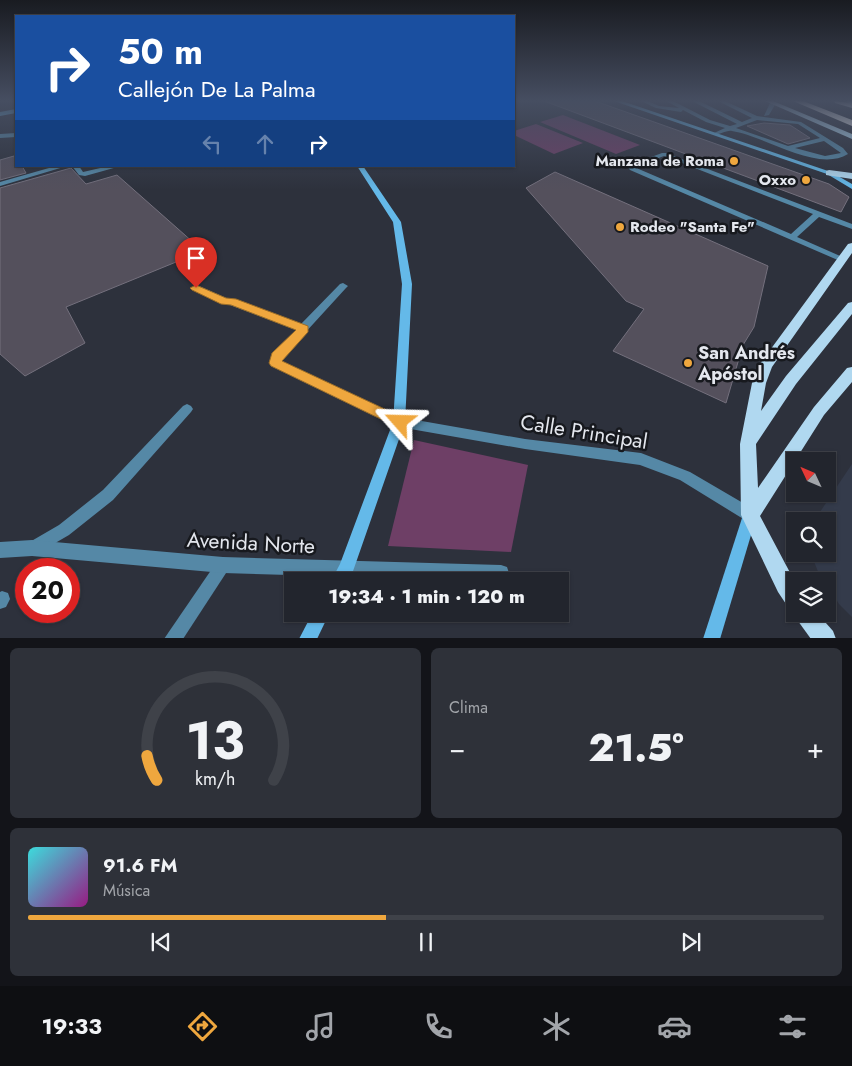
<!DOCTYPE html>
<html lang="es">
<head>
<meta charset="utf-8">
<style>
  :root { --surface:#22252d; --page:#2e3139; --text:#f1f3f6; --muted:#a2a5aa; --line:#3f4249; --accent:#efa73e }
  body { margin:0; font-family:Jost,sans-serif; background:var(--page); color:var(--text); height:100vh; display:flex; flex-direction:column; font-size:19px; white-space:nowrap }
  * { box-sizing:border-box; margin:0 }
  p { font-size:16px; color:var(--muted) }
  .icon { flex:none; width:28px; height:28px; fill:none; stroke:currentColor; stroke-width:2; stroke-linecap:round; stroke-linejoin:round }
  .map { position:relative; height:638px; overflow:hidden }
  .drawer { display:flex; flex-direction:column; gap:10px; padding:10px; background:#131419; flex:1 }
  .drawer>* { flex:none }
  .guide { position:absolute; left:15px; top:15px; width:500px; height:152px; border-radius:0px; box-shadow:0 1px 4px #0004,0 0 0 1px var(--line); background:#1a4fa0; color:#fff; overflow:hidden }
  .needle { width:32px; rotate:314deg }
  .fabs { position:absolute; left:786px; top:452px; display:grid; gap:10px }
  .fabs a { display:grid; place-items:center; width:50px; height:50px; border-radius:0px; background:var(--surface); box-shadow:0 1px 4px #0004,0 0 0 1px var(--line); font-size:25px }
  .speed { position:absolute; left:15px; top:558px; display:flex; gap:10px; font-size:25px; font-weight:700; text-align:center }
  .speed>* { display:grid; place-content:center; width:65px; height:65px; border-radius:50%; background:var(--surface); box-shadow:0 1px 4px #0004,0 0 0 1px var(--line); line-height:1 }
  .speed .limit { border:8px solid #d22; background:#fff; color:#111 }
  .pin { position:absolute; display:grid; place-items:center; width:42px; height:42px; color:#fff; margin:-51px -21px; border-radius:50% 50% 50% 0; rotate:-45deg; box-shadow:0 0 5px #0007 }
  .pin .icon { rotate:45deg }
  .me { position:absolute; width:55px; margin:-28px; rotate:295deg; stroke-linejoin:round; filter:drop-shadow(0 0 4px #0008) }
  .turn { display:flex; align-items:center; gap:18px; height:105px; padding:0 20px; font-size:22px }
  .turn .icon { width:65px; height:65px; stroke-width:2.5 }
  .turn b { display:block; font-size:35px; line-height:42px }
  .lanes { display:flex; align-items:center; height:48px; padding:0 20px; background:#0003; justify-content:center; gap:25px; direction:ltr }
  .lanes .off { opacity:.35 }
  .big { font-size:38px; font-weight:800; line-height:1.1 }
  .drawer .card { flex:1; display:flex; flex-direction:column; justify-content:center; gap:8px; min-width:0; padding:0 18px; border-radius:8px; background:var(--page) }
  .drawer .dial { align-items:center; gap:0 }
  .dial svg { height:130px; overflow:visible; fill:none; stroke:var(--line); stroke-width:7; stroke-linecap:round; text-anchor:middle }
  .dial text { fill:var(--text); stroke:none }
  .song { display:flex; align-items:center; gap:15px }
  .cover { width:60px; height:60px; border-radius:8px; background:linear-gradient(135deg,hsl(180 70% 55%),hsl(310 70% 35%)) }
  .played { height:5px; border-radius:2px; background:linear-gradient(90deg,var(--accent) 45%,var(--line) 45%) }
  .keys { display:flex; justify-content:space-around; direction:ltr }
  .heat { display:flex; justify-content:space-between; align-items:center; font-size:28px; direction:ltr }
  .drawer .tiles { flex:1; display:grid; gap:10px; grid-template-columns:1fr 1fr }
  .card:last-child { grid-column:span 2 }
  .trip { position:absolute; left:284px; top:572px; width:285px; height:50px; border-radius:0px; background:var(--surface); box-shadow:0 1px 4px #0004,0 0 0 1px var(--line); font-weight:800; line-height:50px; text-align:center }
  .tabs { display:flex; height:80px; justify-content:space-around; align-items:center; background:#0e0f12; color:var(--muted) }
  .tabs .icon { width:35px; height:35px }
  .tabs .on { color:var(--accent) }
  .tabs b { font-size:22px; color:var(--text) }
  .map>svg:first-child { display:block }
  .built { fill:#343b4b }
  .green { fill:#6e3f66 }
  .building { fill:#54505c; stroke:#74707d }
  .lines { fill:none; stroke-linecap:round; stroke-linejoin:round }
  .lane { fill:#5588a6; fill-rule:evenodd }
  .street { fill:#5588a6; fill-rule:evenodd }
  .secondary { fill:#64b9e9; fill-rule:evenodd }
  .primary { fill:#b0d8f0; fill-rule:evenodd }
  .highway { fill:#f1f1f1; fill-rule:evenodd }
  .route { fill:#efa73e; stroke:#9b6d28 }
  .poi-dot { fill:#efa73e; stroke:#17191e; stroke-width:2 }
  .labels { text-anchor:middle; stroke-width:5; stroke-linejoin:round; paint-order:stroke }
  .far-poi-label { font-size:15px; font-weight:bold; fill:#e4e7ee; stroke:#17191e; text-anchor:end }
  .poi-label { font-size:18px; font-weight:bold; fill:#e4e7ee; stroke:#17191e; text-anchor:start }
  .near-street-label { font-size:21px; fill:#e4e7ee; stroke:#17191e }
</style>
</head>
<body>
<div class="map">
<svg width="852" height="639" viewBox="0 0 852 639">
  <rect width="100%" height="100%" fill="#2d313c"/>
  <!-- built -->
  <polygon class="built" points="852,464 852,617 839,604 828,586 828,581 824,581 819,574 811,554 828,554 828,521 814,521"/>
  <!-- green -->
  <g class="green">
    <polygon points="563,115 640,145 616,154 540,122"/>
    <polygon points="536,124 583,143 554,154 514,135 514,131"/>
    <polygon points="414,440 528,465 511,552 388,546"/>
  </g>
  <!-- building -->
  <g class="building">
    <polygon points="544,101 595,101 829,184 849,197 841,212"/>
    <polygon points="764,123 790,125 810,138 788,144 747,126"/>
    <polygon points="14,156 16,166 22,166 26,173 0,180 0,160"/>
    <polygon points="71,168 86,184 117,175 203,251 66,307 85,343 25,376 0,354 0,188"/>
    <polygon points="555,172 768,266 754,327 743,345 726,403 613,351 644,309 626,301 526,188"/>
  </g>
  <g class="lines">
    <!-- lane -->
    <g class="lane">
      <path d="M641,101H648L659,106L679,108L666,101H673L710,120L730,126L737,124L692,101H699L742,122L752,118L718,101H725L757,116L801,122L843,148L848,154C817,173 765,136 732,131C726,130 720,135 714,135V133L725,128L706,122L683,110L681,112L656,108ZM757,120L798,124L820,138L788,146L736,128ZM824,141L841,153L825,156L795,148Z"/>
      <polygon points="773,101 776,103 769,115 764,116 770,103"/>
      <path d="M662,153H666L852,224V229L819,217L797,237L847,259L843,262L840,261L630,170L627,166ZM664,156L813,214L791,234L634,167Z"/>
      <polygon points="343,283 348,286 346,288 282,358 281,361 403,418 405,422 403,426 399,427 395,426 271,366 270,363 273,353 296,330 230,305 221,303 191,288 196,285 199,286 226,298 235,300 301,324 340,284"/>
      <polygon points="187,404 191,406 193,409 191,412 113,500 69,535 38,553 33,556 28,553 25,548 28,543 59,525 103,490 183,406"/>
      <polygon points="223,557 228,560 231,565 228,570 183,639 164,639 218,560"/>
      <polygon points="2,591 8,593 10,599 6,607 0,609 0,592"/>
    </g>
    <!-- street -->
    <g class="street">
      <polygon points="16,133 16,137 0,138 0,134"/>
      <polygon points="56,166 67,166 0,186 0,182"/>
      <polygon points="72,166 79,166 83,172 109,166 121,166 85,176 79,175"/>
      <polygon points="399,417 525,439 641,453 690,472 755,510 757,515 755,520 750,522 745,520 680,480 640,465 525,449 399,427 395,426 393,422 395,418"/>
      <polygon points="32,540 223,557 501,565 507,567 509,573 507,579 501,581 223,573 32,556 0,558 0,542"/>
    </g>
    <!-- secondary -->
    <g class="secondary">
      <polygon points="614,101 622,101 831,172 852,184 852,189 827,174"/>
      <polygon points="16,109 16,113 0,116 0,112"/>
      <polygon points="357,166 363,166 401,222 412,284 405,422 352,574 347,581 331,581 340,564 393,422 402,284 393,222"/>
      <polygon points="750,508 755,510 757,515 720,639 703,639 743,515 745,510"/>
      <polygon points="312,614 329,614 317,639 299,639"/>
    </g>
    <!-- primary -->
    <g class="primary">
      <polygon points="765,101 773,101 852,134 852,139"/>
      <polygon points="846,101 852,101 852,104 847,102"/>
      <polygon points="829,170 852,173 852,179 826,175 826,171"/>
      <polygon points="852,243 852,253 772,367 766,383 761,411 786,376 848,303 852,302 852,314 796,384 756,444 758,488 814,407 847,368 852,367 852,382 824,415 760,516 795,582 795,610 788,607 778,592 741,515 740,444 752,383 759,365 848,244"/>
      <polygon points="795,613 818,614 833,631 836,639 811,639 798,621"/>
    </g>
    <!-- highway -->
    <g class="highway">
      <polygon points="793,101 803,101 852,120 852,126"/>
      <polygon points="834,101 852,103 852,108 835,103"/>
    </g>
  </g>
  <!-- sky -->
  <linearGradient id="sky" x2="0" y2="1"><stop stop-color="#191b21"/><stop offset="0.53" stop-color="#464e61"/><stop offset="1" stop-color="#464e61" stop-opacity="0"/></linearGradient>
  <rect width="852" height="190" fill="url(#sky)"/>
  <!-- route -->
  <polygon class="route" points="196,285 226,298 236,299 308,326 308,332 282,361 404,418 407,422 404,426 395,426 271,366 269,363 272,353 296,330 231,305 221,304 192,290 190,288"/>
  <!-- markers -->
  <g class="poi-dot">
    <circle cx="734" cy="161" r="5"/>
    <circle cx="806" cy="180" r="5"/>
    <circle cx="620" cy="227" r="5"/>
    <circle cx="688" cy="363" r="5"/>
  </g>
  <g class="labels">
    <!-- far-poi labels -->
    <g class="far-poi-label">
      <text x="724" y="166">Manzana de Roma</text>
      <text x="796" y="185">Oxxo</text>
      <text x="630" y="232" text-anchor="start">Rodeo "Santa Fe"</text>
    </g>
    <!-- poi labels -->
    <g class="poi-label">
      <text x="698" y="359">San Andrés<tspan x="698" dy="21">Apóstol</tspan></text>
    </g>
    <!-- near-street labels -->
    <g class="near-street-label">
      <text transform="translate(584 432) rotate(9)" y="7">Calle Principal</text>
      <text transform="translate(251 543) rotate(3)" y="7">Avenida Norte</text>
    </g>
  </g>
</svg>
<div class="fabs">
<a><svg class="needle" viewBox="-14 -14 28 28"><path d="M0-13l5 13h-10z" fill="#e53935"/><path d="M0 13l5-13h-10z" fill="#a2a5aa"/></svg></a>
<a><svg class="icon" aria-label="search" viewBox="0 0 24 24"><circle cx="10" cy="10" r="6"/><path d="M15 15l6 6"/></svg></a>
<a><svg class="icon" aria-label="layers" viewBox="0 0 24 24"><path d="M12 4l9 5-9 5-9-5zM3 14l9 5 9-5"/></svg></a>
</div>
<div class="speed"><div class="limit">20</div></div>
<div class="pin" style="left:196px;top:288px;background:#d93025"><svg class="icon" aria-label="arrive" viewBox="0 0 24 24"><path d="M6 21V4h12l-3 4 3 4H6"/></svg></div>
<svg class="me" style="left:400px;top:422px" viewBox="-20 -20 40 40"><path d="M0-17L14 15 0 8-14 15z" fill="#efa73e" stroke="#fff" stroke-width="4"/></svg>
<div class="trip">19:34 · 1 min · 120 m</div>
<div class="guide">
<div class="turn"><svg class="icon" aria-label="right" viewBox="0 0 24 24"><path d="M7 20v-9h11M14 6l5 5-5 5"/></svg><div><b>50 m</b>Callejón De La Palma</div></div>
<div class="lanes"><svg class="icon off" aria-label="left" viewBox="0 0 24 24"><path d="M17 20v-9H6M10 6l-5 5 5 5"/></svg><svg class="icon off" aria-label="ahead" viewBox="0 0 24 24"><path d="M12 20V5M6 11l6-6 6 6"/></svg><svg class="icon" aria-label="right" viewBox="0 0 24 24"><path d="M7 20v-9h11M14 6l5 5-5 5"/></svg></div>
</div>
</div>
<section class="drawer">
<div class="tiles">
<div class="card dial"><svg viewBox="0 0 100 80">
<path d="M14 69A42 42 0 1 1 86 69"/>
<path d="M14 69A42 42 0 0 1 8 54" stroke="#efa73e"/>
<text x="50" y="56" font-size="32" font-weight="700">13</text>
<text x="50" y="72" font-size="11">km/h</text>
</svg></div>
<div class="card"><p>Clima</p>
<div class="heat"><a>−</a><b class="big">21.5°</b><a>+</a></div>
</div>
<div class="card">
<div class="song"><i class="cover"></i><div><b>91.6 FM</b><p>Música</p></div></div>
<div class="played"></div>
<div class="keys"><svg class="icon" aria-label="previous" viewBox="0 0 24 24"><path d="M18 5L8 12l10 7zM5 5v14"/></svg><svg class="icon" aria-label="pause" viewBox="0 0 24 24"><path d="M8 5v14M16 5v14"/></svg><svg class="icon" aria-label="next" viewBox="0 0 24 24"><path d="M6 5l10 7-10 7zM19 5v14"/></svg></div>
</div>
</div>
</section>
<nav class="tabs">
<b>19:33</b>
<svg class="icon on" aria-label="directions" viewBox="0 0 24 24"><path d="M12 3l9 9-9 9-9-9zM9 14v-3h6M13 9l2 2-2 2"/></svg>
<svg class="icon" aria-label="music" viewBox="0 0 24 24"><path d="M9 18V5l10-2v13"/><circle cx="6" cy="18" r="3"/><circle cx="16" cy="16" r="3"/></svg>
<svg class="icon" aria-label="phone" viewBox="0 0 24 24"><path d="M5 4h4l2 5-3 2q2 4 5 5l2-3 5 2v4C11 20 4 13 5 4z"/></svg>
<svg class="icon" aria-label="climate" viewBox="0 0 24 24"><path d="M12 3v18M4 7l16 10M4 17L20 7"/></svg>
<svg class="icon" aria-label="car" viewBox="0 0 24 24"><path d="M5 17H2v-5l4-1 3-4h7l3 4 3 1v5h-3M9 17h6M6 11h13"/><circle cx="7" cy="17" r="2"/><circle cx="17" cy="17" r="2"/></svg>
<svg class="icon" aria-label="filters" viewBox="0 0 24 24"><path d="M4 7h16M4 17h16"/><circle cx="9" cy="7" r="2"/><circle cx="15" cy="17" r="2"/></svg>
</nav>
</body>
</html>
